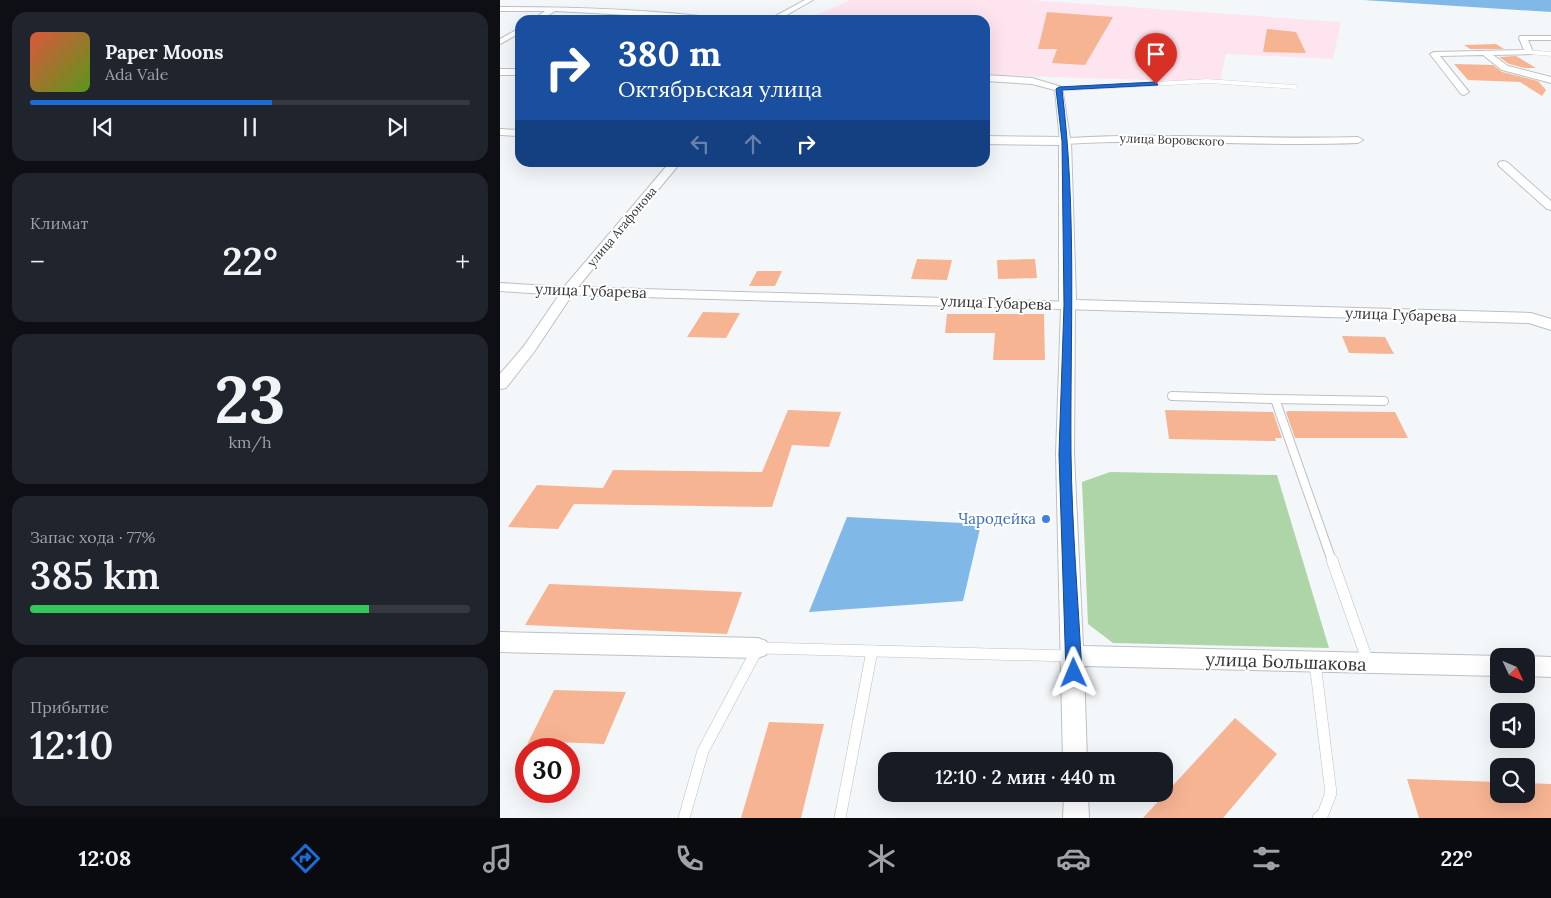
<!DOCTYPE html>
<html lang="ru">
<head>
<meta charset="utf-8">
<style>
  :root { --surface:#171b24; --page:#20242c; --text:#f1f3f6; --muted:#9ea1a6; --line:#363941; --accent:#1d6bd6 }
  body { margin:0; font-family:Lora,serif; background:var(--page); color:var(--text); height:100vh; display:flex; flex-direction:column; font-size:19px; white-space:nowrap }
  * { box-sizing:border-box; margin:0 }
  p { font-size:16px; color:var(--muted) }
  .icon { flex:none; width:28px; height:28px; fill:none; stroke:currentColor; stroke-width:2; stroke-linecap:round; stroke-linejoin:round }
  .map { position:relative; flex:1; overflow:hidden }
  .side { display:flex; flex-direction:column; gap:12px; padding:12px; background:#0d0f14; width:500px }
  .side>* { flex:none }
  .banner { position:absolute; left:15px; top:15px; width:475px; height:152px; border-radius:15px; box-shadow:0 5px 20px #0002; background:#1a4fa0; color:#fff; overflow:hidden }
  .needle { width:32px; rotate:134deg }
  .tools { position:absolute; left:990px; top:648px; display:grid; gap:10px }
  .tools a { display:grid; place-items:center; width:45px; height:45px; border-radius:10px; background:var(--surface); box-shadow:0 5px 20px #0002; font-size:25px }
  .speed { position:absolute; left:15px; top:738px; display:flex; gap:10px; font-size:25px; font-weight:700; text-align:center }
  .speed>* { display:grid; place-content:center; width:65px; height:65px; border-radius:50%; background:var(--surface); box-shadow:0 5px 20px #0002; line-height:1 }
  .speed .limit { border:8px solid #d22; background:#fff; color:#111 }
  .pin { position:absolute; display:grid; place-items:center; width:42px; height:42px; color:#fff; margin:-51px -21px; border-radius:50% 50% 50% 0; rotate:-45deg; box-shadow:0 0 5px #0007 }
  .pin .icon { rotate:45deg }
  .me { position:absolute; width:55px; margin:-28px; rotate:359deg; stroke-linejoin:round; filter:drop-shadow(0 0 4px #0008) }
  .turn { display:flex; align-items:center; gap:18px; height:105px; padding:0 20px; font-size:22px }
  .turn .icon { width:65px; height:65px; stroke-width:2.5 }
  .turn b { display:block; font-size:35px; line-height:42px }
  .lanes { display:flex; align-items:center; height:48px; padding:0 20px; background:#0003; justify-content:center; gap:25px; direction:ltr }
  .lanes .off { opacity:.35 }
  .big { font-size:38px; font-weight:600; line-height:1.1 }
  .side .card { flex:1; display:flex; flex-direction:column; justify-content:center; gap:8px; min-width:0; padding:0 18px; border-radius:15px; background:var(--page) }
  .side .dial { align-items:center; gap:0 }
  .dial b { font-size:65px; line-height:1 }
  .song { display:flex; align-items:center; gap:15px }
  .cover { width:60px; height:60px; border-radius:8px; background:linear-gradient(135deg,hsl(10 70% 55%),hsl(90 70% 35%)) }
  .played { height:5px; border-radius:2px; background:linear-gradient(90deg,var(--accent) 55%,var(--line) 55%) }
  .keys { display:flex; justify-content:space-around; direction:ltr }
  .heat { display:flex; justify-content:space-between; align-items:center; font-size:28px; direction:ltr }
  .charge { height:8px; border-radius:4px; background:linear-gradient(90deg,#34c759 77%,var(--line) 0) }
  .trip { position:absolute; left:378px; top:752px; width:295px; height:50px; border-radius:15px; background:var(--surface); box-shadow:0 5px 20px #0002; font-weight:600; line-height:50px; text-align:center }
  .menu { display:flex; height:80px; justify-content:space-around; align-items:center; background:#090b0e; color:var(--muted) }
  .menu .icon { width:35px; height:35px }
  .menu .current { color:var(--accent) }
  .menu b { font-size:22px; color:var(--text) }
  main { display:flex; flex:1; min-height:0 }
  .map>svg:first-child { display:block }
  .industrial { fill:#fde4ee }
  .green { fill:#add5a7 }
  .water { fill:#80b9e8 }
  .building { fill:#f7b493 }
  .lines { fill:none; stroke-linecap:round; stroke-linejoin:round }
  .service-far2-casing { stroke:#bdc0c3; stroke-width:4.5 }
  .service-far1-casing { stroke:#bdc0c3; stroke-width:10 }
  .service-casing { stroke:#bdc0c3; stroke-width:12 }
  .minor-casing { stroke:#bdc0c3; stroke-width:2 }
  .tertiary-casing { stroke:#bdc0c3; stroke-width:2 }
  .service-far2 { stroke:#fff; stroke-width:4 }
  .service-far1 { stroke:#fff; stroke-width:8 }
  .service { stroke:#fff; stroke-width:11 }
  .minor { fill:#fff; fill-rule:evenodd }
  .tertiary { fill:#fff; fill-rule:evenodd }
  .route { fill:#1d6bd6; stroke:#13468b }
  .shop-dot { fill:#3f7fe0; stroke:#fff; stroke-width:2 }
  .labels { text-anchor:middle; stroke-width:4; stroke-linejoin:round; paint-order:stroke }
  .far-street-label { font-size:12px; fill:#333435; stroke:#fff }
  .street-label { font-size:15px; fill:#333435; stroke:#fff }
  .shop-label { font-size:15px; fill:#366cbe; stroke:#fff; text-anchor:end }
  .near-street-label { font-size:18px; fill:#333435; stroke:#fff }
</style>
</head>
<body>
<main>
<section class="side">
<div class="card">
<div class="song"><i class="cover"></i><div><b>Paper Moons</b><p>Ada Vale</p></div></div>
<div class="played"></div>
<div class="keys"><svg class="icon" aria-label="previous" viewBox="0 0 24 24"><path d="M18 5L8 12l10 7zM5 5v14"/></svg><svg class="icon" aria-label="pause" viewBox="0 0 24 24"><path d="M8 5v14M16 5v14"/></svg><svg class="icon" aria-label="next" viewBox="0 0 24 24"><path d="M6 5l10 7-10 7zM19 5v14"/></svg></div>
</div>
<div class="card"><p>Климат</p>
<div class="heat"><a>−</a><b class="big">22°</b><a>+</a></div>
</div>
<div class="card dial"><b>23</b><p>km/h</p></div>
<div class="card"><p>Запас хода · 77%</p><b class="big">385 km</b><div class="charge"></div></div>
<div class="card"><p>Прибытие</p><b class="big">12:10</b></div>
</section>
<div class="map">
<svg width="1051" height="818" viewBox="0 0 1051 818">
  <rect width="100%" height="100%" fill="#f3f7fa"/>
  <!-- industrial -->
  <polygon class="industrial" points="351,0 530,0 841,22 833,59 726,54 720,82 485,75 485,20 304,20"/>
  <!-- green -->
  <polygon class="green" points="610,472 777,475 829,648 613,643 588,624 582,482"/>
  <!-- water -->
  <g class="water">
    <polygon points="863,0 1051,0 1051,12"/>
    <polygon points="347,517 481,524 463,601 309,612"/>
  </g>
  <!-- building -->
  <g class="building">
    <polygon points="547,12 573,14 613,17 585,65 552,63 557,49 538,49"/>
    <polygon points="767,29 796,32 806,53 763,52"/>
    <polygon points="996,44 1004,49 970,49 964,45"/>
    <polygon points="1016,56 1036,68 1025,68 1009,64 999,57"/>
    <polygon points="954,64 993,65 1002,72 1038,81 1046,90 1042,96 1020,82 968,80"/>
    <polygon points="417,259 452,260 447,280 411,279"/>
    <polygon points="535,259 537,278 498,279 497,260"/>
    <polygon points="257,271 282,271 275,286 249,286"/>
    <polygon points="203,312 240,313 226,338 187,337"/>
    <polygon points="447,314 544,314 545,360 493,360 495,333 445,333"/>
    <polygon points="842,336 885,337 894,354 849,353"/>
    <polygon points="288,410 341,412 329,447 292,445 272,507 74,504 58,529 8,527 37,485 103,488 113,470 262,472"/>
    <polygon points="665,410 773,412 782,438 775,438 776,441 669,439"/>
    <polygon points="789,411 895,412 908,438 795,438 786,412"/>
    <polygon points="49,584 242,592 227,634 25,625"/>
    <polygon points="54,690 126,692 104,744 57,742 54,749 25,749"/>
    <polygon points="735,718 777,754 723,818 643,818"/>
    <polygon points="269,722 324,724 301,818 241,818"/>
    <polygon points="907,779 999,782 999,794 1026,794 1026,783 1051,784 1051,818 919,818"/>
  </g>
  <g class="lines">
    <!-- service-far2 casing -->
    <g class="service-far2-casing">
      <g id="service-far2">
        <polyline points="1029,52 1051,54"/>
        <polyline points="559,89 708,81 795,87"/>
      </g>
    </g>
    <!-- service-far1 casing -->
    <g class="service-far1-casing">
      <g id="service-far1">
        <polyline points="672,396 775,399"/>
        <polyline points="832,561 775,399 884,401"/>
      </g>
    </g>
    <!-- service casing -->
    <g class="service-casing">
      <g id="service">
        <polyline points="832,560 868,662"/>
        <polyline points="815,663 831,793 823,814 818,818"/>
        <polyline points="184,818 203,751 258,648 570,656"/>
        <polyline points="340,818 372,651"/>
      </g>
    </g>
    <!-- minor casing -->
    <g class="minor-casing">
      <g id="minor">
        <polygon points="305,0 313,0 278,20 268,20"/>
        <path d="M0,7C72,7 145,9 217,18L221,20L55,11L41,20H32L45,11H0Z"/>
        <polygon points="20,28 20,33 0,44 0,39"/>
        <polygon points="1020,36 1051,36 1051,40 1028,40 1033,52 1032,54 993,55 1008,66 1051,77 1051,83 1002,70 983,55 940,56 969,92 964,95 961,94 930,54 934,52 1024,50 1019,38"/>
        <path d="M485,75L532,78L562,87L570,138C666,132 762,140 858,137L863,140L858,143C760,147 663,138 565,144L560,141L555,90L532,84L485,81Z"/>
        <polygon points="0,129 20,130 20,136 0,135"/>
        <polygon points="1003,161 1007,162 1051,201 1051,210 1047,209 999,166 998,164 999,162"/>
        <polygon points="170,162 181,162 78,287 573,302 575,305 574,454 583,646 999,656 999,676 584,666 587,761 563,761 556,454 561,309 72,295 34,352 6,388 0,389 0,374 24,346 59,295 0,291 0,283 64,287"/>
        <polygon points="0,632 258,638 266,641 269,648 266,655 258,658 0,652"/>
        <polygon points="1025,656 1026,656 1051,657 1051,677 1026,676"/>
        <polygon points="564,794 588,794 589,818 563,818"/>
      </g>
    </g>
    <!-- tertiary casing -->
    <g class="tertiary-casing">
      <g id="tertiary">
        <rect x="0" y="69" width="20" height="6"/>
        <polygon points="485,136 565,137 571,141 576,300 1031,313 1051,319 1051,330 1029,323 562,309 559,305 559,145 485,144"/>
      </g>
    </g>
    <!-- service-far2 -->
    <use href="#service-far2" class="service-far2"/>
    <!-- service-far1 -->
    <use href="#service-far1" class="service-far1"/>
    <!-- service -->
    <use href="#service" class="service"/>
    <!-- minor -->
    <use href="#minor" class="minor"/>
    <!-- tertiary -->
    <use href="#tertiary" class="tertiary"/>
  </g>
  <!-- route -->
  <path class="route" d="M656,82L658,85L562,90C577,211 570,333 571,454C572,527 578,600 582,673L579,678L574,681L568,678L566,673L559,454L564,305L562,141L556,89L559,87Z"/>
  <!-- markers -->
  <circle class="shop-dot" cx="546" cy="519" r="5"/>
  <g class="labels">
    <!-- far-street labels -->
    <g class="far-street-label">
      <text transform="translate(672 140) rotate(2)" y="4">улица Воровского</text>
      <text transform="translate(122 227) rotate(-50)" y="4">улица Агафонова</text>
    </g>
    <!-- street labels -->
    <g class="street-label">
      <text transform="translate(91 291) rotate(2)" y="5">улица Губарева</text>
      <text transform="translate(496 303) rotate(2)" y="5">улица Губарева</text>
      <text transform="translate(901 315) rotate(2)" y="5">улица Губарева</text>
    </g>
    <!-- shop labels -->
    <g class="shop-label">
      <text x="536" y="524">Чародейка</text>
    </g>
    <!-- near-street labels -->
    <g class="near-street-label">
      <text transform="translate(786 662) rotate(2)" y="6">улица Большакова</text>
    </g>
  </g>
</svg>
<div class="tools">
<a><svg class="needle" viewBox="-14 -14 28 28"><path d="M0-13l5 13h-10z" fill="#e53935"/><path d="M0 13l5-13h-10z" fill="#9ea1a6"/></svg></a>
<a><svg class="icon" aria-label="sound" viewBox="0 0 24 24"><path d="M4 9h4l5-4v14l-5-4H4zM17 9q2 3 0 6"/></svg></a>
<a><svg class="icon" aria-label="search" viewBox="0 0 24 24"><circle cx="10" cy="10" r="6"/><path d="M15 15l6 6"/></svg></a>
</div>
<div class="speed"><div class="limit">30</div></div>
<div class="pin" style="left:656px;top:84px;background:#d93025"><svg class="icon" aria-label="arrive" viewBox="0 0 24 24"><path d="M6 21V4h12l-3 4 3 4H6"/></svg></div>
<svg class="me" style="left:574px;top:673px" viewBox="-20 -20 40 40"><path d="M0-17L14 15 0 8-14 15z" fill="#1d6bd6" stroke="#fff" stroke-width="4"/></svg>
<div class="trip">12:10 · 2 мин · 440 m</div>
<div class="banner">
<div class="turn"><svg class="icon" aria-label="right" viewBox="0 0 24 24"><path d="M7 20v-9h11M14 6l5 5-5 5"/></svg><div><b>380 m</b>Октябрьская улица</div></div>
<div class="lanes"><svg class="icon off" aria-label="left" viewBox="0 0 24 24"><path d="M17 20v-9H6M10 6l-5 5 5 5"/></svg><svg class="icon off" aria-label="ahead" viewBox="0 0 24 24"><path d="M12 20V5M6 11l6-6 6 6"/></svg><svg class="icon" aria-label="right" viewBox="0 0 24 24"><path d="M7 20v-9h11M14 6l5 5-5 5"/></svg></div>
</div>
</div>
</main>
<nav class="menu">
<b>12:08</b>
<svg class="icon current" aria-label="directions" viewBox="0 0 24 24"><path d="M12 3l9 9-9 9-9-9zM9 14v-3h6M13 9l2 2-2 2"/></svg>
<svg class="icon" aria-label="music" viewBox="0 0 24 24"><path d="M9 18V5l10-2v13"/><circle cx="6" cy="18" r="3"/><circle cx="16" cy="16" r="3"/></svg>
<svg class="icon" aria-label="phone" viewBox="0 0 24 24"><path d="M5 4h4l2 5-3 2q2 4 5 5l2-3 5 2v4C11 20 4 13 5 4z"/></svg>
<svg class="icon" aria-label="climate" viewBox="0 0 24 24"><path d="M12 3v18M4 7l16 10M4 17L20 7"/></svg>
<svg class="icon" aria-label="car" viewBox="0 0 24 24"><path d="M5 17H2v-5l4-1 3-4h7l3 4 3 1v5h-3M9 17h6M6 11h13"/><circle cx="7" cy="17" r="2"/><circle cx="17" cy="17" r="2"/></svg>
<svg class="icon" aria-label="filters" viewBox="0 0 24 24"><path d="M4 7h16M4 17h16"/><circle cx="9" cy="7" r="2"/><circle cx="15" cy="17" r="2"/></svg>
<b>22°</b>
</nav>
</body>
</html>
